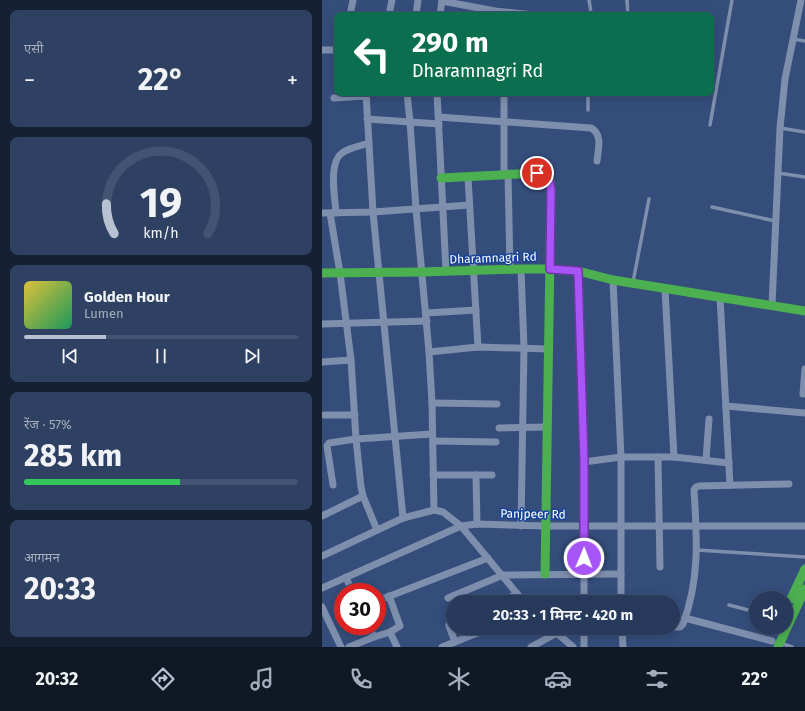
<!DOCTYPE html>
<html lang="hi">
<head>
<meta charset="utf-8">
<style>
  :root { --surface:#273a5c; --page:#2f4162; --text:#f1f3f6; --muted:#a4adbb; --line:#435472; --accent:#b8c1d1 }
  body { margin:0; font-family:"Fira Sans","Noto Sans Devanagari",sans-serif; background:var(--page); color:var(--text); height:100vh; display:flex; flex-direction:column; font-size:15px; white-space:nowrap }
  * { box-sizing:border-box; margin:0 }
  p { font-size:13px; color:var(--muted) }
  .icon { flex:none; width:22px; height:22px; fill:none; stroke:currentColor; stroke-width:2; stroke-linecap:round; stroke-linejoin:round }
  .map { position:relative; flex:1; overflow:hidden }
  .side { display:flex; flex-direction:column; gap:10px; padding:10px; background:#152033; width:322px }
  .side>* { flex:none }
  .hud { position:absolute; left:12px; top:12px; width:380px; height:84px; border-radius:8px; box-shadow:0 2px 10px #0003,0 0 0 1px var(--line); background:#0b6e4f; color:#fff; overflow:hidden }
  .fabs { position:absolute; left:427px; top:591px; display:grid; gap:8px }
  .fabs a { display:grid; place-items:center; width:44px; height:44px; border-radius:50%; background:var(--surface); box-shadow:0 2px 10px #0003,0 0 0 1px var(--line); font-size:20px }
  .speed { position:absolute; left:12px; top:583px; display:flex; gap:8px; font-size:20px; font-weight:700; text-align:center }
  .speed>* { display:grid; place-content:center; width:52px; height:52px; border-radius:50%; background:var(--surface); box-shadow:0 2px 10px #0003,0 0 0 1px var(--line); line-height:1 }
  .speed .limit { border:6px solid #d22; background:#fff; color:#111 }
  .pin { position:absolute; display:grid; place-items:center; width:34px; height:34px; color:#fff; margin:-17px; border:2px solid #fff; border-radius:50%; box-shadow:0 1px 4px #0007 }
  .me { position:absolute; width:44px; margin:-22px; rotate:1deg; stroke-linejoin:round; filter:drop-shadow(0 0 3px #0008) }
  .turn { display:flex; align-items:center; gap:14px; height:84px; padding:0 12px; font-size:18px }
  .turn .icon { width:52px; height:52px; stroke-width:2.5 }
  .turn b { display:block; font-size:28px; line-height:34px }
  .big { font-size:30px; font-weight:700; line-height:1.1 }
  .side .widget { flex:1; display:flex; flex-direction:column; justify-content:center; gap:6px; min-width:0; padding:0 14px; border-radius:8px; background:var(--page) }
  .side .dial { align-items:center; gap:0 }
  .dial svg { height:104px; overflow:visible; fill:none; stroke:var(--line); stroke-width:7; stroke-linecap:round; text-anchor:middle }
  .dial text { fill:var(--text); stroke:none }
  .song { display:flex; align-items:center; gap:12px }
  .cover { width:48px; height:48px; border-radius:6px; background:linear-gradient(135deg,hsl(50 70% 55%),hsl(150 70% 35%)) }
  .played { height:4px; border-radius:2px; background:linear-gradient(90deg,var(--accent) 30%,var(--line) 30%) }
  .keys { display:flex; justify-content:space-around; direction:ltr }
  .heat { display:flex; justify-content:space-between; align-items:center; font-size:22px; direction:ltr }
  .charge { height:6px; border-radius:3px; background:linear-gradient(90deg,#34c759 57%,var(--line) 0) }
  .trip { position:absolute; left:124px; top:595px; width:234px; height:40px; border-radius:20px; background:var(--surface); box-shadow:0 2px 10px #0003,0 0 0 1px var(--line); font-weight:700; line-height:40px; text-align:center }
  .tab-bar { display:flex; height:64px; justify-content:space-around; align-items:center; background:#101725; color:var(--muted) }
  .tab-bar .icon { width:28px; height:28px }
  .tab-bar .active { color:var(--accent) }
  .tab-bar b { font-size:18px; color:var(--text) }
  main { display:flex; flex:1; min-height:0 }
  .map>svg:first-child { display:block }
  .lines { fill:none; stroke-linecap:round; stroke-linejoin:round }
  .lane { stroke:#7e8ead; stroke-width:3.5 }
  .street { stroke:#7e8ead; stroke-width:7 }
  .fast { stroke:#4caf50; stroke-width:9 }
  .route-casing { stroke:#6d37a1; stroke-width:10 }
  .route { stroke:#a855f7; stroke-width:7 }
  .labels { text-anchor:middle; stroke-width:3; stroke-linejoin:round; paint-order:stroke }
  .street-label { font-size:12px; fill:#fff; stroke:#174498 }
</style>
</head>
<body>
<main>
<section class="side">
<div class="widget"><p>एसी</p>
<div class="heat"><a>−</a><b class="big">22°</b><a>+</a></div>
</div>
<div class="widget dial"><svg viewBox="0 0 100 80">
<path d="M14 69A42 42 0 1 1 86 69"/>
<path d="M14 69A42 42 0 0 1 8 46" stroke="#b8c1d1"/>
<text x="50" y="56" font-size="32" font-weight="700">19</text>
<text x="50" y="72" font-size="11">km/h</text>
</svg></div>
<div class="widget">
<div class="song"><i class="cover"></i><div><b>Golden Hour</b><p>Lumen</p></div></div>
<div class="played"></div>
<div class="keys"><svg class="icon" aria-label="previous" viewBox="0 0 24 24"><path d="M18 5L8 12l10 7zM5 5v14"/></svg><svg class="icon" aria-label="pause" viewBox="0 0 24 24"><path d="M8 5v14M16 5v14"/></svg><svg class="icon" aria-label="next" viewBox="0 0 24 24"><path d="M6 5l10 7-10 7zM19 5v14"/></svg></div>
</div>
<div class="widget"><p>रेंज · 57%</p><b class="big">285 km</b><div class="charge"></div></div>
<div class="widget"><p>आगमन</p><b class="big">20:33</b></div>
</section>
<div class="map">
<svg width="483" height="647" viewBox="0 0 483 647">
  <rect width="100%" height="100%" fill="#344d7b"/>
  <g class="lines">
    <!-- lane -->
    <g class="lane">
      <polyline points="267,0 269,13"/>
      <polyline points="305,0 306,15"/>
      <polyline points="471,39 483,41"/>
      <polyline points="266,93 266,110"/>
      <polyline points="388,125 410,0"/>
      <polyline points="458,128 483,132"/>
      <polyline points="456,173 483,177"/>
      <polyline points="390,207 453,221"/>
      <polyline points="311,282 327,199"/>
      <polyline points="375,550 483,557"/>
      <polyline points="407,605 434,612"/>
      <polyline points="461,644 470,647"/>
    </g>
    <!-- street -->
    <g class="street">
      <polyline points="120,1 173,11 213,15"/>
      <polyline points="28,15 31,0"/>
      <polyline points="67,15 70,0"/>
      <polyline points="94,15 96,0"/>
      <polyline points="118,15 120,0"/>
      <polyline points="0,50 15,50"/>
      <polyline points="44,93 51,212 81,518"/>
      <polyline points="85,93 88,122 94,209 107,352 110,403 112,510"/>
      <polyline points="115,93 124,271"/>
      <polyline points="182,93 182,173"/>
      <polyline points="12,98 44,96"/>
      <path d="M117,117L269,128C281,134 276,150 275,161"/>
      <polyline points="45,119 117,124"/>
      <polyline points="186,173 188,269"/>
      <polyline points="146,177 156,347"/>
      <polyline points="0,213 51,212 147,205"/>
      <polyline points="8,213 18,273 29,360 34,439 39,487 41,496 55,530"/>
      <path d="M14,213C13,197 6,163 20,153C28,147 38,146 47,143"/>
      <polyline points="256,271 262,462 262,602"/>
      <polyline points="291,280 299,457 299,602"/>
      <polyline points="343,289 352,457"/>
      <polyline points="398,297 408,485"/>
      <polyline points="450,305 458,128 463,79 479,0"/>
      <polyline points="104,313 154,310"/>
      <polyline points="0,324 105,321"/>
      <polyline points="107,352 156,347 226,349"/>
      <polyline points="0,362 29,360"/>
      <polyline points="481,394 483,369"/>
      <polyline points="110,403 175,404"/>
      <polyline points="404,406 483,413"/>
      <polyline points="2,415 33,415"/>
      <polyline points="177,428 224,427"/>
      <polyline points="111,441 174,442"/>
      <polyline points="336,457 338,567"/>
      <polyline points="384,460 387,419"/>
      <polyline points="262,462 299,457 352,457 407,463"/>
      <polyline points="111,475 170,475"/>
      <polyline points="154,475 155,524"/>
      <polyline points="11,485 5,446 7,443 34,439 110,434"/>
      <polyline points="0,516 41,496"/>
      <polyline points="199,526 202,348 199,269"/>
      <polyline points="0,556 81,518 112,510 121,512 139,526 202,602"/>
      <polyline points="24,577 30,592"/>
      <polyline points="0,588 139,526 155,524 223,526 483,526"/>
      <polyline points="126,598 181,575 299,574"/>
      <polyline points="55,601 166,558"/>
      <polyline points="177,602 195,594"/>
      <polyline points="0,607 19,647"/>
      <polyline points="363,618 450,641"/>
      <polyline points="47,626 52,637 68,632 78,626 67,596"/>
      <path d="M351,627H358L361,624C378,579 375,537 372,490L374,487L377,486L467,484"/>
      <polyline points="229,628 251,647"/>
      <polyline points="262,628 262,647"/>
      <polyline points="300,628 301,647"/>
      <polyline points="68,632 75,647"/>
      <polyline points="133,642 168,628"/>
      <polyline points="27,647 52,637"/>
      <polyline points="120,647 133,642 127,626 127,624 131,622"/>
      <polyline points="209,647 235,633"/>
    </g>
    <!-- fast -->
    <g class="fast">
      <polyline points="119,178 215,173 224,175 228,181 229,191 223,574"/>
      <polyline points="0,273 100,272 199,269 228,269 256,271 291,280 483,311"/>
      <polyline points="469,599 483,569"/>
      <polyline points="456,647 483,589"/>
    </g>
  </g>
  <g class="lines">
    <!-- route casing -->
    <g class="route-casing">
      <path id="route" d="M215,173C226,174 228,180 229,191L228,269L256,271L262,462V558"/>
    </g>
    <!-- route -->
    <use href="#route" class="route"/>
  </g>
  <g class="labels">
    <!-- street labels -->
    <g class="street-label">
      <text transform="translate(171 258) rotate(-2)" y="4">Dharamnagri Rd</text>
      <text transform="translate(211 514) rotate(1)" y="4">Panjpeer Rd</text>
    </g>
  </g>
</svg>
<div class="fabs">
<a><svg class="icon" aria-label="sound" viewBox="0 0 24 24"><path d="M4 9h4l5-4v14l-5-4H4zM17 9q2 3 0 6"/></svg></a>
</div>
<div class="speed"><div class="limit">30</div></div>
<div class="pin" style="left:215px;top:173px;background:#d93025"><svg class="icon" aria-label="arrive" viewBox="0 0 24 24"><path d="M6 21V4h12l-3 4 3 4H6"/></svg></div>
<svg class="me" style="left:262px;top:558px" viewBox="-20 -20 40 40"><circle r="17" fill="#a855f7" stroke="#fff" stroke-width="3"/><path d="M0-11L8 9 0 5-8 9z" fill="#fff"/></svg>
<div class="trip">20:33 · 1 मिनट · 420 m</div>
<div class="hud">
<div class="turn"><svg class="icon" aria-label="left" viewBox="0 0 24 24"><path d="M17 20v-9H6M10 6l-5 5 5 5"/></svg><div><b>290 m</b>Dharamnagri Rd</div></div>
</div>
</div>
</main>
<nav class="tab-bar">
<b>20:32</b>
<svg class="icon active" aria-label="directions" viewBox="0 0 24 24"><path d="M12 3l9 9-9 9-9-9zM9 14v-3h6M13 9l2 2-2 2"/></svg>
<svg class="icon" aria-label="music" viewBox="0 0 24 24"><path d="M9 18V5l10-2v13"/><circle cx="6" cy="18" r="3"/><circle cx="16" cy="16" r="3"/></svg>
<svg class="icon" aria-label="phone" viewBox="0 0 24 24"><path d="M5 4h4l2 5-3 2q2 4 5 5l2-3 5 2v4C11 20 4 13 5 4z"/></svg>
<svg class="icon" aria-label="climate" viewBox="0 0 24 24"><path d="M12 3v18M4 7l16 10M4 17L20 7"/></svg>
<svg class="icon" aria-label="car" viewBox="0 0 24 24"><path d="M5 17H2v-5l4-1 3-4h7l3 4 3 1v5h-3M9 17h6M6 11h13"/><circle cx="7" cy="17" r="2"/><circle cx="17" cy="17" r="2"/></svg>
<svg class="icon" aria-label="filters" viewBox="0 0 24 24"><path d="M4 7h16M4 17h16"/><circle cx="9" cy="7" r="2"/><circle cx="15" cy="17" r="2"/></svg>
<b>22°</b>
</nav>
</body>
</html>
